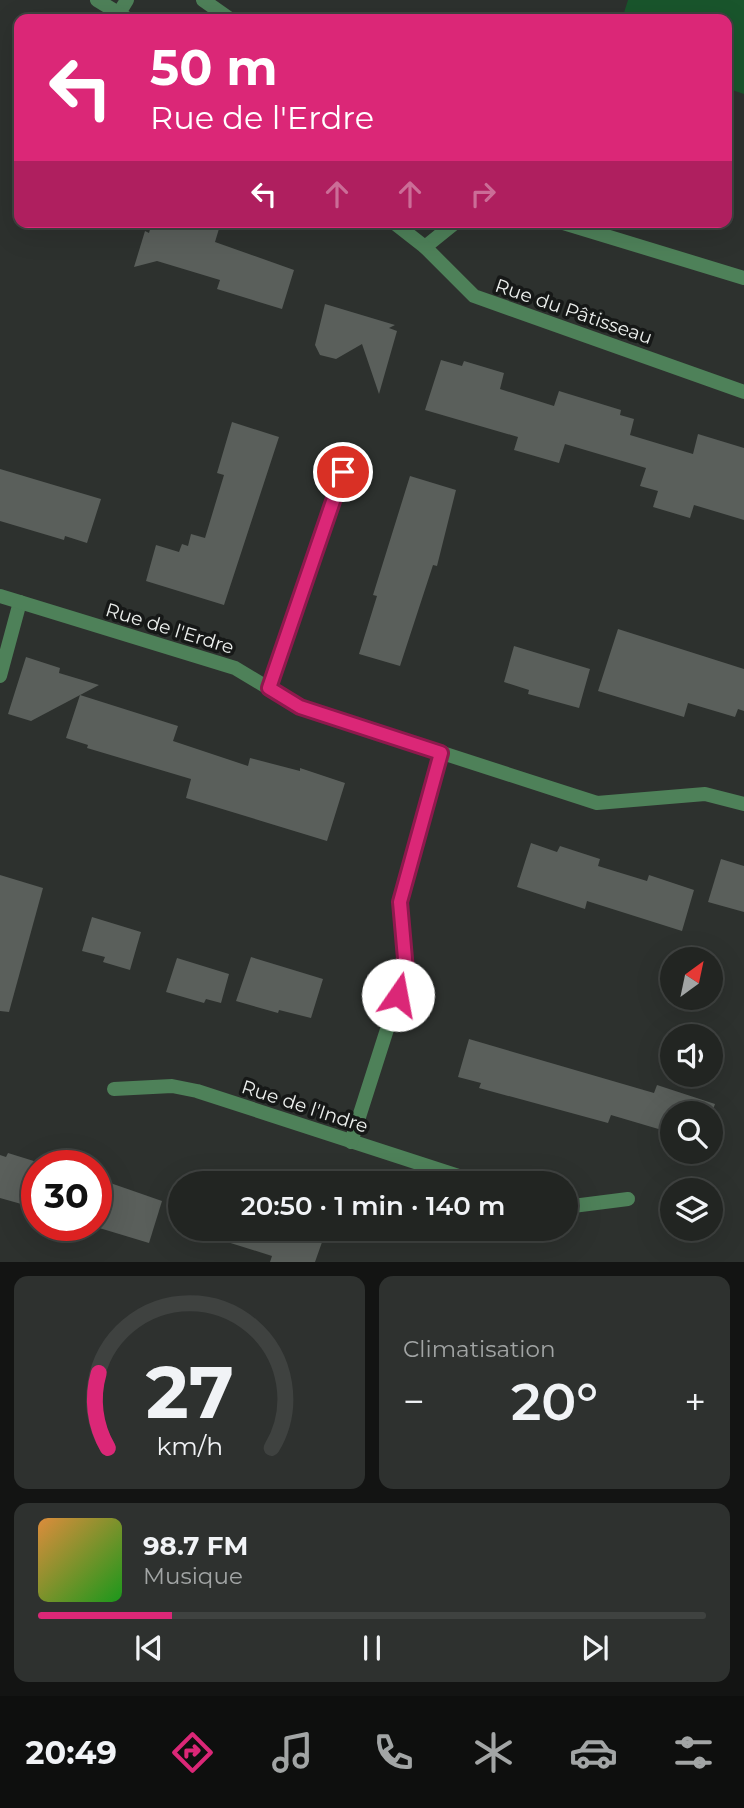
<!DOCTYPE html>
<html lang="fr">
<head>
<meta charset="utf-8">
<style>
  :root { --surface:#222522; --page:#2e312f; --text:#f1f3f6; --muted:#a2a5a5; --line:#3f4240; --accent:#db2777 }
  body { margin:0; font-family:Montserrat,sans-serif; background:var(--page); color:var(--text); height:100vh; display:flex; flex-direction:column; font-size:26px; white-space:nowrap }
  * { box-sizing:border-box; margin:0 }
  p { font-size:23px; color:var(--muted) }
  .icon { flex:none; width:38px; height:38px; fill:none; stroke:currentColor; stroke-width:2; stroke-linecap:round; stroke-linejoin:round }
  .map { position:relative; height:1262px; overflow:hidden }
  .details { display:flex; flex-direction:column; gap:14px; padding:14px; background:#131413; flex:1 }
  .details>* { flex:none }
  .hud { position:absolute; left:14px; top:14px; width:718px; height:214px; border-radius:14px; box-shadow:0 7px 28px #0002,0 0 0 2px var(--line); background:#db2777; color:#fff; overflow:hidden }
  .needle { width:46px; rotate:33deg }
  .controls { position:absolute; left:660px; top:947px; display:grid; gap:14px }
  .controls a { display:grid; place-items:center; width:63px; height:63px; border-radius:50%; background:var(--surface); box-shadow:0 7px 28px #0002,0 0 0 2px var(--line); font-size:35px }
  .speed { position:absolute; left:21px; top:1150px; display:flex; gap:14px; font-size:35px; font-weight:700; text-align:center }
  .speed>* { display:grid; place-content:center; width:91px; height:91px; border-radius:50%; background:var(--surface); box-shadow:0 7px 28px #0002,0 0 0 2px var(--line); line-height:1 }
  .speed .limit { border:10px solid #d22; background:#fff; color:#111 }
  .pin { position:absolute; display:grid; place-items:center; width:60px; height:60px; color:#fff; margin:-30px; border:4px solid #fff; border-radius:50%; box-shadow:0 2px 7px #0007 }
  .me { position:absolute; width:77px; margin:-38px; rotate:12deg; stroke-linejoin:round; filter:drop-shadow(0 0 5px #0008) }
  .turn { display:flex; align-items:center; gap:24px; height:147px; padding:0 21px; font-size:32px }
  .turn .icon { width:91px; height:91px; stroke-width:2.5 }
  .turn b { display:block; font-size:49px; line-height:60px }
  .lanes { display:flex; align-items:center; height:66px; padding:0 21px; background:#0003; justify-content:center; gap:35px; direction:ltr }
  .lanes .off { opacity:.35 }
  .big { font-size:52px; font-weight:600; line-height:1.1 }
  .details .widget { flex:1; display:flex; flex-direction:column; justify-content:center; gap:10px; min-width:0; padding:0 24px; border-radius:14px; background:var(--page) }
  .details .dial { align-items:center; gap:0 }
  .dial svg { height:182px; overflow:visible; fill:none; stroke:var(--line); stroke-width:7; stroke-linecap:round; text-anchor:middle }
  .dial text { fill:var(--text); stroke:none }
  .song { display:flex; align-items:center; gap:21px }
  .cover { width:84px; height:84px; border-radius:10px; background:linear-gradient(135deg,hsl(30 70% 55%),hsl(120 70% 35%)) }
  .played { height:7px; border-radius:4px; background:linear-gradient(90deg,var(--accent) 20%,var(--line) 20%) }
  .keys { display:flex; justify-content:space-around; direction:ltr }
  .heat { display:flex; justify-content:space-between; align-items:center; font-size:38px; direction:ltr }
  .details .tiles { flex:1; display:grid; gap:14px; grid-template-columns:1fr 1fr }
  .widget:last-child { grid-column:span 2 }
  .trip { position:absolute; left:168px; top:1171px; width:410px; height:70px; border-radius:35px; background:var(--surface); box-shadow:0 7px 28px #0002,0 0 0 2px var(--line); font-weight:600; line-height:70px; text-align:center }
  .dock { display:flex; height:112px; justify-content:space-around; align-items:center; background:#0e0f0e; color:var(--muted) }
  .dock .icon { width:49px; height:49px }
  .dock .on { color:var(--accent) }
  .dock b { font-size:32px; color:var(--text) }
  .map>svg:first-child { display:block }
  .green { fill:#19552c }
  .building { fill:#5a5f5b }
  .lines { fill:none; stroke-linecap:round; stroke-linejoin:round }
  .lane { stroke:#4e8159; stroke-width:14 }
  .street { stroke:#4e8159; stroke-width:14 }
  .route-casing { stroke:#8e194d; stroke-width:18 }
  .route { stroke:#db2777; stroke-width:12 }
  .labels { text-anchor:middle; stroke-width:7; stroke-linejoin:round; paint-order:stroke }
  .street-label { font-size:19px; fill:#ecefed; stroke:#161817 }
</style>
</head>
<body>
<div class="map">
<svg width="744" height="1262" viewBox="0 0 744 1262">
  <rect width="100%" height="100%" fill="#2d312e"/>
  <!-- green -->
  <polygon class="green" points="628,0 744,0 744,94 726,88 726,19 622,19"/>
  <!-- building -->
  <g class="building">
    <polygon points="152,222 221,222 215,242 294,270 282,309 217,289 220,280 157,261 134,267 145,231 149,233"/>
    <polygon points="325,304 395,325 389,328 397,331 379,394 362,344 336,359 320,355 315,345"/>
    <polygon points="441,360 462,366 464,361 504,373 500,389 554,406 559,391 621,410 620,415 634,419 630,435 693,454 698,434 744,448 744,520 694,505 690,518 653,507 658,491 640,486 646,468 565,444 559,463 514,450 518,437 425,410"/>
    <polygon points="232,422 279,437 224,605 146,581 156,545 179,552 182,544 188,546 191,534 205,538 224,475 217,473"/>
    <polygon points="0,469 101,499 87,543 65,536 64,540 0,521"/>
    <polygon points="410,476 456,490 437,566 433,565 400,666 359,654 377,596 373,595"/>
    <polygon points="618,629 744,669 744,711 738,709 735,717 688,703 684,717 598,691"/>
    <polygon points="514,646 590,669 579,708 528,694 529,690 504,682"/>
    <polygon points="26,657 60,668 59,673 99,685 31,721 8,714"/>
    <polygon points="80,695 178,726 173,741 248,766 250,758 300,771 300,768 345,783 327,841 186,798 191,779 87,748 88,745 66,738"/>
    <polygon points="531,843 557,852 560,846 600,859 598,866 647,881 649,875 694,890 682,931 587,901 585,909 517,887"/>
    <polygon points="721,859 744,866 744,912 708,902"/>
    <polygon points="0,875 43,888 9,1012 0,1011"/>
    <polygon points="92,917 141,932 130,970 103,962 105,957 82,951"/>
    <polygon points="251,957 323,979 311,1018 279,1010 278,1013 236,1001"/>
    <polygon points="177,958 229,974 221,1003 206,999 204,1003 166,992"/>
    <polygon points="469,1039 654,1093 657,1085 715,1104 710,1118 710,1113 672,1113 672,1133 611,1115 608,1123 479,1088 481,1083 458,1077"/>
    <polygon points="8,1153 37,1162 37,1193 32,1207 0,1198 0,1155 6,1157"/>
    <polygon points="96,1178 162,1201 149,1243 96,1227"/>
    <polygon points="206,1228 327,1228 315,1262 270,1262 272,1256 205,1235"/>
  </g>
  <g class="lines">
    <!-- lane -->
    <g class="lane">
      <polyline points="203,0 230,19"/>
      <polyline points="119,13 127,0"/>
      <polyline points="560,222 744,278"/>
      <polyline points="425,247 456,222"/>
      <polyline points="0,676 20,602"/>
    </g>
    <!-- street -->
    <g class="street">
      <polyline points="97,0 128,19"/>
      <polyline points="393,222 425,247 474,296 744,392"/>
      <polyline points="0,596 235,668 300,707 597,803 705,794 744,804"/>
      <polyline points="269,688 343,472"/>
      <polyline points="114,1089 172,1086 197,1091 480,1183"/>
      <polyline points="351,1142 406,970 400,902 441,753"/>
      <polyline points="565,1207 628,1199"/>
    </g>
  </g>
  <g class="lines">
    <!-- route casing -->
    <g class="route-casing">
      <polyline id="route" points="343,472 269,688 300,707 441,753 400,902 406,970 398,995"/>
    </g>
    <!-- route -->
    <use href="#route" class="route"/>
  </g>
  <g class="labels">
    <!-- street labels -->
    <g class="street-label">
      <text transform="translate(574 311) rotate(19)" y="7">Rue du Pâtisseau</text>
      <text transform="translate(170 628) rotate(17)" y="7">Rue de l'Erdre</text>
      <text transform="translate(305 1106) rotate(18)" y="7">Rue de l'Indre</text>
    </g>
  </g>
</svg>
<div class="controls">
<a><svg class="needle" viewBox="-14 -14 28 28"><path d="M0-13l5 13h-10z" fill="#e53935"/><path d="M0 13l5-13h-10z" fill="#a2a5a5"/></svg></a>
<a><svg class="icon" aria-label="sound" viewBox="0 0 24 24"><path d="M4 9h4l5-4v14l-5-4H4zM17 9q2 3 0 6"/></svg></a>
<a><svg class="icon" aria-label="search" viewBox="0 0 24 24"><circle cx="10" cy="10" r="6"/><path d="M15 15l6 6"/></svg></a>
<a><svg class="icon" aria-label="layers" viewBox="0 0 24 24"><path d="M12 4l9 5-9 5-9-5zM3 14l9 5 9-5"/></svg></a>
</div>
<div class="speed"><div class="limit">30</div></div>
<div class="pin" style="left:343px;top:472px;background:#d93025"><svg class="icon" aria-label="arrive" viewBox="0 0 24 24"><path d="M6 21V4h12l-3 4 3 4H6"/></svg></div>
<svg class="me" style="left:398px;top:995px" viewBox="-20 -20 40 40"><circle r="19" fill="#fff"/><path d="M0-13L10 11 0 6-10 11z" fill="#db2777"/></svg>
<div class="trip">20:50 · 1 min · 140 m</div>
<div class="hud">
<div class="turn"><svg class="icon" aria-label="left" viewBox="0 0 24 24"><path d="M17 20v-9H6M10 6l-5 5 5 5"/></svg><div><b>50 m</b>Rue de l'Erdre</div></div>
<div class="lanes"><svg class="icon" aria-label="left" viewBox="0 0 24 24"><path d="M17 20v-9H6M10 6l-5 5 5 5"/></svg><svg class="icon off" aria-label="ahead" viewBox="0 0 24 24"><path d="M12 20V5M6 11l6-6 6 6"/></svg><svg class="icon off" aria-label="ahead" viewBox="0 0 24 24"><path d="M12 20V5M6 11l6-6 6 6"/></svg><svg class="icon off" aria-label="right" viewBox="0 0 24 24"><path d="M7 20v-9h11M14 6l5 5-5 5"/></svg></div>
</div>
</div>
<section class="details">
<div class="tiles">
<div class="widget dial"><svg viewBox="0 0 100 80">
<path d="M14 69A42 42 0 1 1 86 69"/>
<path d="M14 69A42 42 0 0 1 10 36" stroke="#db2777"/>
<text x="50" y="56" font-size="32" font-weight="700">27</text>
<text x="50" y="72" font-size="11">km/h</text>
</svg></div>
<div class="widget"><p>Climatisation</p>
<div class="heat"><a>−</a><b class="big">20°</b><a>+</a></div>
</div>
<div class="widget">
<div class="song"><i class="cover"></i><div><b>98.7 FM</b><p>Musique</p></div></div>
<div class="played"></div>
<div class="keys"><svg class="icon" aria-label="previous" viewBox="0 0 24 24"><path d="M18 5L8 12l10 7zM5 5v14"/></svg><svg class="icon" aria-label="pause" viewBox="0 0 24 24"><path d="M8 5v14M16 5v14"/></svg><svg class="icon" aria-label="next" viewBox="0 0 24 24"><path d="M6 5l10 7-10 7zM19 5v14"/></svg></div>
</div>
</div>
</section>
<nav class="dock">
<b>20:49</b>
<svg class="icon on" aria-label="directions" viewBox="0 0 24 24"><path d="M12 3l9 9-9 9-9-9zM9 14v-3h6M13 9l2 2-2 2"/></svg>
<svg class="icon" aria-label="music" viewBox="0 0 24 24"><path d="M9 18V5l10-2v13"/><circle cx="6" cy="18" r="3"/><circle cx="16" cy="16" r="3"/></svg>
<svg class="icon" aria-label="phone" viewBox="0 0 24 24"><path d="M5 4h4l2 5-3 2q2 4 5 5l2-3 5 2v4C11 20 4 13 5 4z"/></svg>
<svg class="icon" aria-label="climate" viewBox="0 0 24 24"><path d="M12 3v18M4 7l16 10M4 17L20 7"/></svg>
<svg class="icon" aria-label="car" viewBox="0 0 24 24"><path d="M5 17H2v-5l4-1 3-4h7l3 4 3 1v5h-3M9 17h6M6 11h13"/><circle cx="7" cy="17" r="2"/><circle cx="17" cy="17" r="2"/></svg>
<svg class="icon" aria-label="filters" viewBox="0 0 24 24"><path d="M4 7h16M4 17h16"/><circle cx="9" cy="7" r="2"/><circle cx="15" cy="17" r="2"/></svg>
</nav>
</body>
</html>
